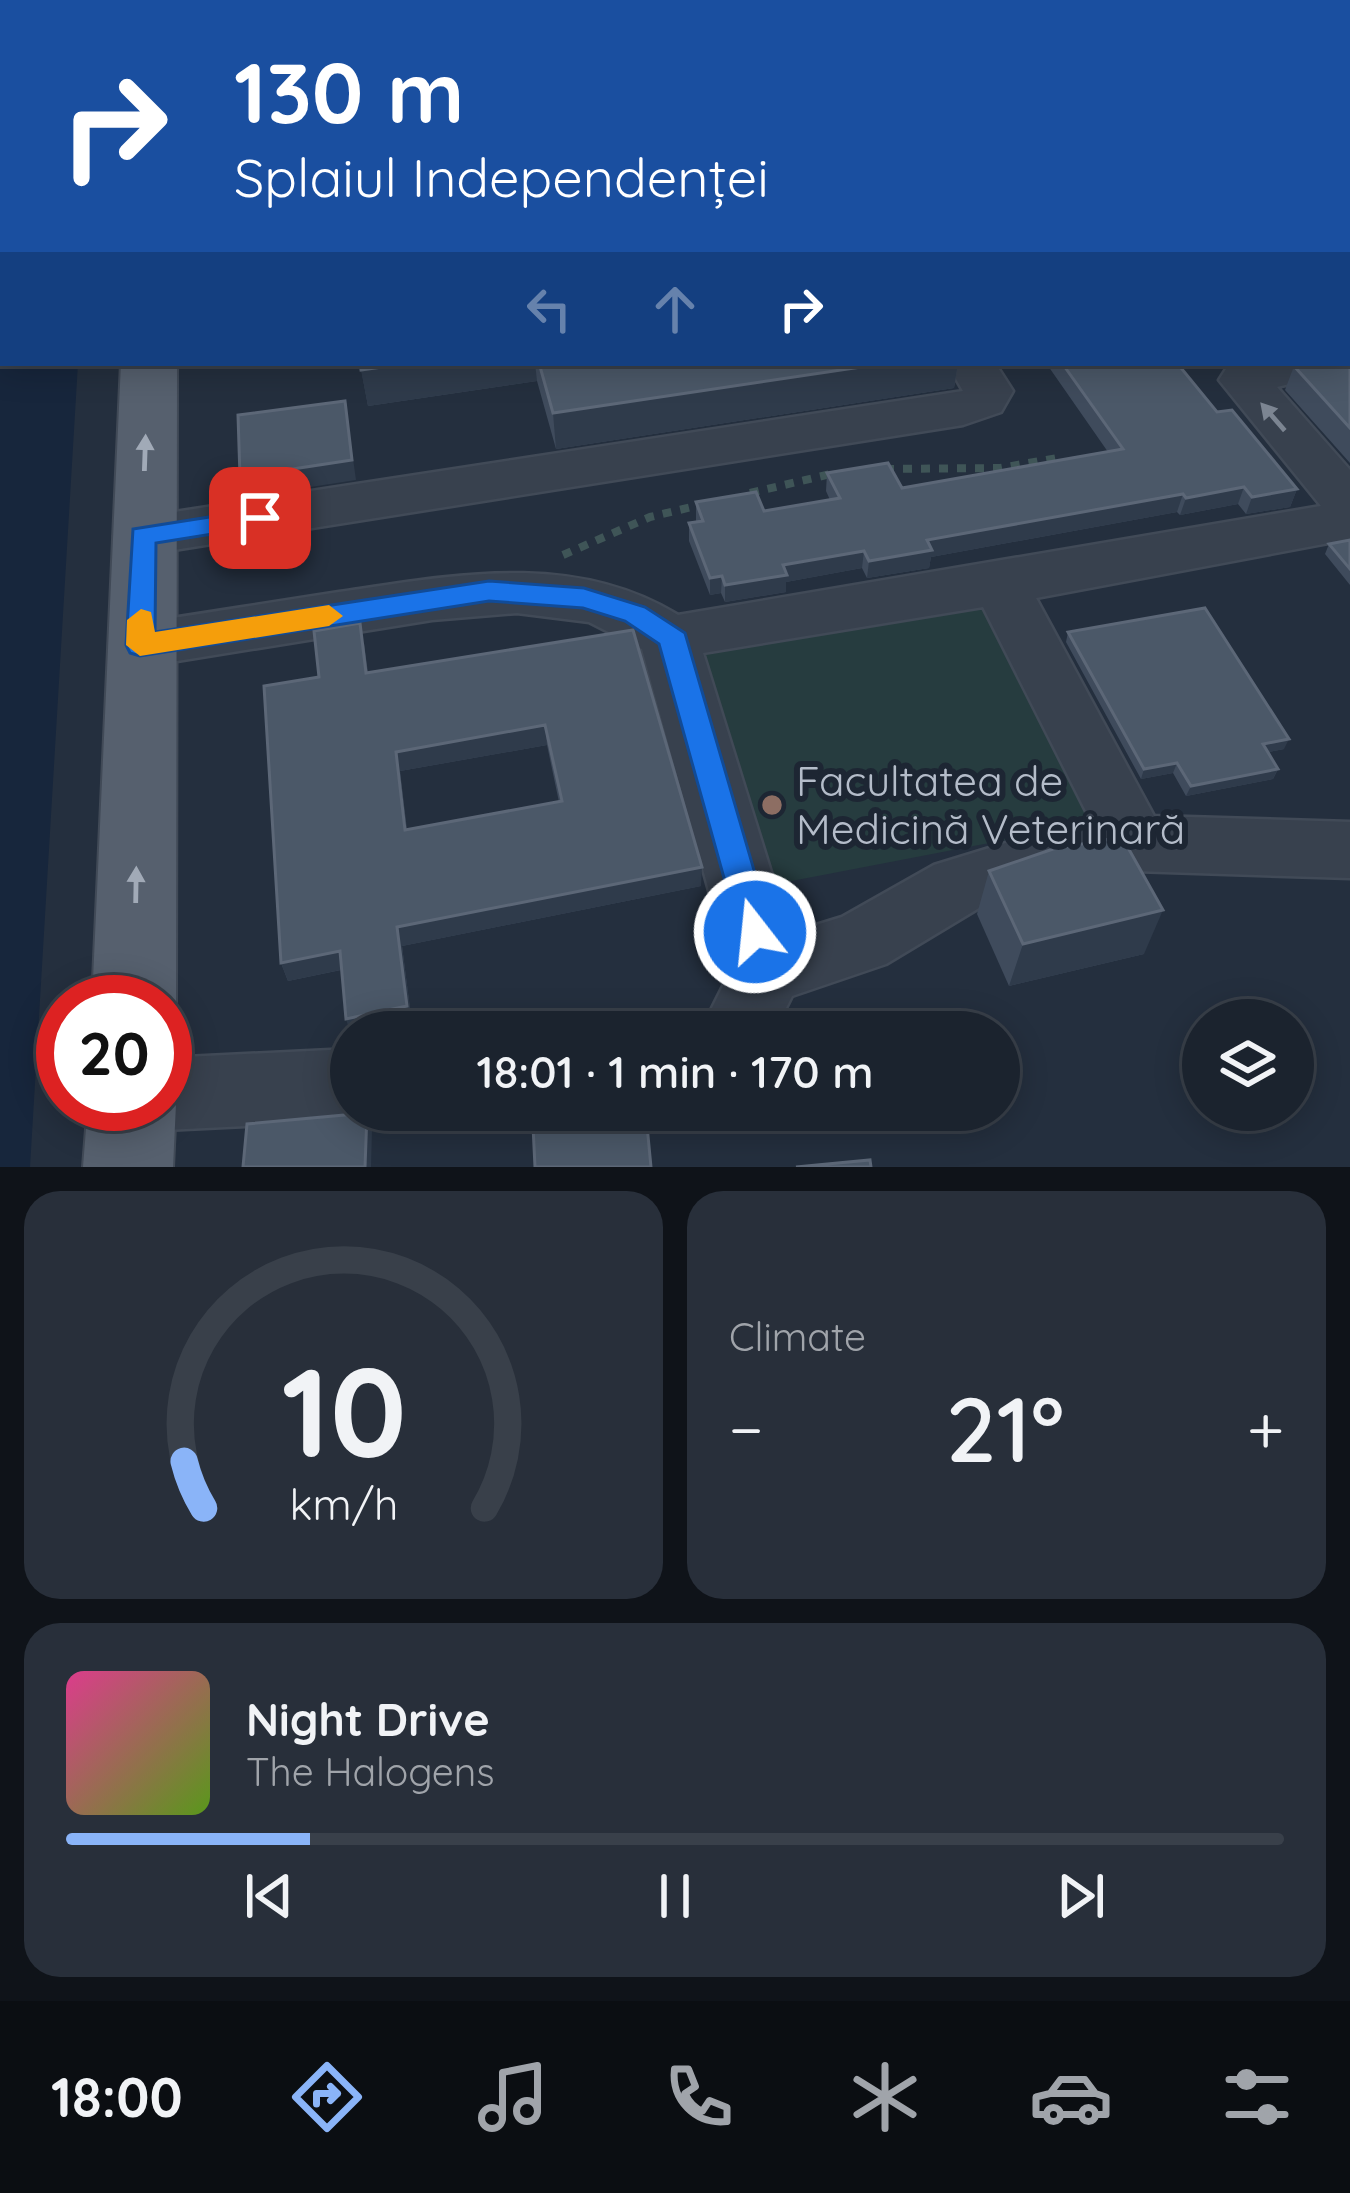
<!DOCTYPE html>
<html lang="en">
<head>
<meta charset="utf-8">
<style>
  :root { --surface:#1b232e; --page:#282f3a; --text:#f1f3f6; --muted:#a0a4aa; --line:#39404a; --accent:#8ab4f8 }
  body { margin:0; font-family:Quicksand,sans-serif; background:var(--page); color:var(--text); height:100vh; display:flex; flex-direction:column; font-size:45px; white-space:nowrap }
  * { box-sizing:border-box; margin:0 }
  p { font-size:39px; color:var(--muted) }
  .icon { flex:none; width:66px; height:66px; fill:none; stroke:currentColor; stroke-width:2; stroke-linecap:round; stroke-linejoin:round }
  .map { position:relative; height:1167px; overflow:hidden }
  .details { display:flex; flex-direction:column; gap:24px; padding:24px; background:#0f1319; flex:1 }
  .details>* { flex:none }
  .hud { position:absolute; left:0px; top:0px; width:1350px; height:366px; box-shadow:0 6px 30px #0003,0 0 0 3px var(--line); background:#1a4fa0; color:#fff; overflow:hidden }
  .controls { position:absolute; left:1182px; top:999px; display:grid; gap:24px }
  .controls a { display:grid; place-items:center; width:132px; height:132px; border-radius:50%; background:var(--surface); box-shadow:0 6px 30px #0003,0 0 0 3px var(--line); font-size:60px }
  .speed { position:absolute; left:36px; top:975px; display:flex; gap:24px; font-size:60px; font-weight:700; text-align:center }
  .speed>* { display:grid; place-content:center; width:156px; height:156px; border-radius:50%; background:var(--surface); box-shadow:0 6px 30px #0003,0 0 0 3px var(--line); line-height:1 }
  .speed .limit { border:18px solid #d22; background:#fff; color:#111 }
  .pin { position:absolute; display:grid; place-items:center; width:102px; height:102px; color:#fff; margin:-51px; border-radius:24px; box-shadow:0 6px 18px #0006 }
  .me { position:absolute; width:132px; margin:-66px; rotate:344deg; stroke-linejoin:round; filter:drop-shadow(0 0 9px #0008) }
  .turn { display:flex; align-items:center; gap:42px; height:252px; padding:0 36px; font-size:54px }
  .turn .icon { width:156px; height:156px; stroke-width:2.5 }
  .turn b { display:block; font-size:84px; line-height:102px }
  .lanes { display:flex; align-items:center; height:114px; padding:0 36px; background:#0003; justify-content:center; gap:60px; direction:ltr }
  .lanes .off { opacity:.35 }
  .big { font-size:90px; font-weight:600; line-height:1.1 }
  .details .tile { flex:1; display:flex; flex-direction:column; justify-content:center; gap:18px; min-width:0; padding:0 42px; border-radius:36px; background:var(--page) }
  .details .dial { align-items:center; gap:0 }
  .dial svg { height:312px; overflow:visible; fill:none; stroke:var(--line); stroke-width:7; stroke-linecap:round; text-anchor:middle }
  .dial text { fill:var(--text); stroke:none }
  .song { display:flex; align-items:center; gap:36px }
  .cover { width:144px; height:144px; border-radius:18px; background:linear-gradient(135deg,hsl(330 70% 55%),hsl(90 70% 35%)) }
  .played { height:12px; border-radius:6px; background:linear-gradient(90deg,var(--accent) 20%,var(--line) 20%) }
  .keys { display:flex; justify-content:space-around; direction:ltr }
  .heat { display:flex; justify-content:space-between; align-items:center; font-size:66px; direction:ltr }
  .details .tiles { flex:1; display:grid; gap:24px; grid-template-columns:1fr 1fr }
  .tile:last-child { grid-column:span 2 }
  .trip { position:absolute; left:330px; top:1011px; width:690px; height:120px; border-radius:60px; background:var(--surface); box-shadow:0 6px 30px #0003,0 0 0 3px var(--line); font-weight:600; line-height:120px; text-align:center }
  .tab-bar { display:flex; height:192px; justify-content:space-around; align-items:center; background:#0b0e12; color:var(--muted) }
  .tab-bar .icon { width:84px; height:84px }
  .tab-bar .selected { color:var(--accent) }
  .tab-bar b { font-size:54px; color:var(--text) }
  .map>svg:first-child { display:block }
  .green { fill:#263c3f }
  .water { fill:#17263c }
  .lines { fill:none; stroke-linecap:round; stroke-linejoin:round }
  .minor-casing { stroke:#414a57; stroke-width:5 }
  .major-casing { stroke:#414a57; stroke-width:4 }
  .path { stroke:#3f5557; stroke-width:8; stroke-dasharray:9 9; stroke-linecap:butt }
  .minor { fill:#38414e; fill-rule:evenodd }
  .major { fill:#56606e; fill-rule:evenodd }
  .wall { fill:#3f4b5c; fill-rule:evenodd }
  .shaded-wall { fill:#2f3b4b }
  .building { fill:#4b5868; stroke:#5c6777; stroke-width:3; fill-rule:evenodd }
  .oneway { fill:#7c8592 }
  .oneway2 { fill:#a1aab7 }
  .route { fill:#1a73e8; stroke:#114b97; stroke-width:3 }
  .slow { fill:#f59e0b }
  .education-dot { fill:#8d6e63; stroke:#1d2633; stroke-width:4.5 }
  .labels { text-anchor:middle; stroke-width:12; stroke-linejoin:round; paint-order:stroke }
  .poi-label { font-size:42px; fill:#b4bcc9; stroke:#1d2633; text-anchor:start }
</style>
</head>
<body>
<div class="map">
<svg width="1350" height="1167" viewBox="0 0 1350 1167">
  <rect width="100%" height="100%" fill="#242f3e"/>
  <!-- green -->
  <polygon class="green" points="988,606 1098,822 776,884 702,655"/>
  <!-- water -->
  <polygon class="water" points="0,0 113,0 3,3 3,363 78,363 30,1167 0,1167"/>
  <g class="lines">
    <!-- minor casing -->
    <g class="minor-casing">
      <g id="minor">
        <polygon points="966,0 1002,0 1004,3 968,3"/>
        <polygon points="947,363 995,363 1013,391 1001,412 963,425 142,555 122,550 114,536 122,522 142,517 963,391"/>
        <path d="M1250,363H1337L1330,374L1277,387L1350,470V539L1036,598L1154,816L1350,822V878L1135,871L1038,889L979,908L886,964L792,996L774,1032H700L731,970L642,649L589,622L517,613L432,620L140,667L119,661L110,645L119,629L140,623C206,613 273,602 339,592C453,575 574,551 678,615L1321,506L1219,380L1226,369ZM983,607L1092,823L1038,833L934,865L842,917L790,933L703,653Z"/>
        <polygon points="351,1049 351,1110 378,1110 351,1121 165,1130 138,1120 132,1104 165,1104 165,1058"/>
      </g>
    </g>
    <!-- major casing -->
    <g class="major-casing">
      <g id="major">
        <rect x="139" y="0" width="42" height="3"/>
        <polygon points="121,363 177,363 176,1002 165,1026 165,1002 92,1002"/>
        <polygon points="165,1079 176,1104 173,1167 83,1167 88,1104 165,1104"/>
      </g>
    </g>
    <!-- path -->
    <g class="path">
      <polyline points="885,469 1000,468 1057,458"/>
      <polyline points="750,493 835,473"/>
      <polyline points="563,555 650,517 700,505"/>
    </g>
    <!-- minor -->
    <use href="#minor" class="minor"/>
    <!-- major -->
    <use href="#major" class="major"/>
  </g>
  <!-- wall -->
  <g class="wall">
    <polygon points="600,0 709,0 711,3 602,3"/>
    <polygon points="790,0 946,0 948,3 792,3"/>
    <polygon points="1031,0 1241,0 1244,3 1034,3"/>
    <polygon points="1347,170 1350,170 1350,463 1285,390 1294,366 1347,363"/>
    <polygon points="360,363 958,363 954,388 556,449 537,381 368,406"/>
    <polygon points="1046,363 1177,363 1217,412 1297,489 1290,507 1246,514 1238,504 1180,515 1177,512 931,557 929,568 867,578 862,568 786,582 786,592 725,602 721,593 710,595 689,541 689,523 696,522 696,502 764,511 830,500 826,491 827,473 902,488 1108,452"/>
    <polygon points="1350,540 1350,585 1325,554 1329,544"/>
    <path d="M633,630L701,886L402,946L412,1024L373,1032H351L341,970L288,981L281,963L319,677L364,643L368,673ZM547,745L559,802L407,830L400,771Z"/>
    <polygon points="1068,632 1284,749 1268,752 1278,769 1273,779 1186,796 1173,773 1141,779 1066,642"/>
    <polygon points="989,871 1144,954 1009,986 977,914"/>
  </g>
  <!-- shaded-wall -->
  <g class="shaded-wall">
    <polygon points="1122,0 1169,0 1168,3 1092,3"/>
    <polygon points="410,363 535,363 537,381 368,406 361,370"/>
    <polygon points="888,363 958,363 954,388 556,449 553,413"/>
    <polygon points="345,401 356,480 246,497 240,477"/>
    <polygon points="1244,487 1238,504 1180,515 1186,498"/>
    <polygon points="1297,489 1290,507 1246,514 1252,497"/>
    <polygon points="1183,494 1177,512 931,557 929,568 867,578 869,561 927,540"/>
    <polygon points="864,551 862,568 786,582 786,592 725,602 725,585 783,565"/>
    <polygon points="722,576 721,593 710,595 710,578"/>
    <polygon points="545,725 547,745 400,771 409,850 405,830 396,752"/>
    <polygon points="1289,739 1284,749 1258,754 1263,744"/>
    <polygon points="1177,763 1173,773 1141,779 1144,769"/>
    <polygon points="1278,769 1273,779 1186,796 1191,786"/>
    <polygon points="702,867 701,886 402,946 412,1024 373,1032 351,1032 351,1035 346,1019 397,927"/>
    <polygon points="1163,910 1144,954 1009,986 1023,944"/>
    <polygon points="340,951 345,969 288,981 281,963"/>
    <polygon points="367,1113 372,1130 371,1167 365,1167"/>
  </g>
  <!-- building -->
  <g class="building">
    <polygon points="231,0 529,0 530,3 231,3"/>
    <polygon points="617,0 709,0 711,3 618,3"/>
    <polygon points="809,0 946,0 948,3 811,3"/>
    <polygon points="1071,0 1122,0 1092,3 1074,3"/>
    <polygon points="1175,0 1241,0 1244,3 1178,3"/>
    <polygon points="1347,170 1350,170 1350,216 1347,217"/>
    <polygon points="1347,230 1350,233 1350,428 1294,366 1306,363 1347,363 1347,341 1349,336 1347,336"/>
    <polygon points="360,363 410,363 361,370"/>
    <polygon points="539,363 888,363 553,413"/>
    <polygon points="1062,363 1177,363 1217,412 1232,410 1297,489 1252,497 1244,487 1186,498 1183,494 927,540 932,550 869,561 864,551 783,565 787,575 725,585 722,576 710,578 689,523 703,521 696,502 756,492 764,511 840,498 827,473 888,463 902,488 1123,449"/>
    <polygon points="345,401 352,460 240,477 238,415"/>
    <polygon points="1350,540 1350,569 1329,544"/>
    <polygon points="1205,608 1289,739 1263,744 1278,769 1191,786 1177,763 1144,769 1068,632"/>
    <path d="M360,623L366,673L633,630L702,867L397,927L407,1006L346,1019L340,951L281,963L264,686L319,677L314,631ZM545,725L562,801L405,830L396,752Z"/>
    <polygon points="1122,837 1163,910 1023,944 989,871 1053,849"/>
    <polygon points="367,1113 365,1167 243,1167 247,1124"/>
    <polygon points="646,1115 651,1167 535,1167 533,1126"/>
    <polygon points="870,1160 871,1167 796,1167"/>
  </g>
  <!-- one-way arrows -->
  <defs><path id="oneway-solid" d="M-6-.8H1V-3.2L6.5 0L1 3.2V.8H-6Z" transform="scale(3)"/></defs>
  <use class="oneway" href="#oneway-solid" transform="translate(1273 417) rotate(-131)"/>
  <g class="oneway2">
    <use href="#oneway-solid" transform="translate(145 453) rotate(-88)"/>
    <use href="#oneway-solid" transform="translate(136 885) rotate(-89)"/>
  </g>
  <!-- route -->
  <polygon class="route" points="260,509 269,512 273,518 269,525 156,543 155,632 489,581 584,588 645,607 685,633 772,932 767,942 755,946 744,942 739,932 659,644 625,621 583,608 489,601 140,656 130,653 126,645 133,529"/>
  <!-- slow -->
  <polygon class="slow" points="329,605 343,616 329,626 140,656 126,645 127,620 141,609 151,612 155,632"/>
  <!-- markers -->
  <circle class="education-dot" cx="772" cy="805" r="12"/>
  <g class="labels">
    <!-- poi labels -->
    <g class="poi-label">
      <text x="796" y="796">Facultatea de<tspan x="796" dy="48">Medicină Veterinară</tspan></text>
    </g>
  </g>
</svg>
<div class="controls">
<a><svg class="icon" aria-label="layers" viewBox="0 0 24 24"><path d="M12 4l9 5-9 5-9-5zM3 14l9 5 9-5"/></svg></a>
</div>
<div class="speed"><div class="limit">20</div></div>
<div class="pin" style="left:260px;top:518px;background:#d93025"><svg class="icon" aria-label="arrive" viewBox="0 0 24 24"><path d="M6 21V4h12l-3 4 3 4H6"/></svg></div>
<svg class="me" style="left:755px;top:932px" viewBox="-20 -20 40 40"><circle r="17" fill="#1a73e8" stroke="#fff" stroke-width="3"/><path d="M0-11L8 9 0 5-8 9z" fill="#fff"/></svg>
<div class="trip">18:01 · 1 min · 170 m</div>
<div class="hud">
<div class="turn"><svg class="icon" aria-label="right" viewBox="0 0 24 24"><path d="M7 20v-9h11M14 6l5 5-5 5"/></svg><div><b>130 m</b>Splaiul Independenței</div></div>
<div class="lanes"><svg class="icon off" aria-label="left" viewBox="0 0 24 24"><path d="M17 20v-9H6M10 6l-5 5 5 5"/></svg><svg class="icon off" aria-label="ahead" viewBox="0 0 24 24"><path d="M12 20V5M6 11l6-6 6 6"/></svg><svg class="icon" aria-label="right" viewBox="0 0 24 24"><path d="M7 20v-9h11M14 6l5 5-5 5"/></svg></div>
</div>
</div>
<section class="details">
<div class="tiles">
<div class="tile dial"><svg viewBox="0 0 100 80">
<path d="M14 69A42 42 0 1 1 86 69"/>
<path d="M14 69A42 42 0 0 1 9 57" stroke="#8ab4f8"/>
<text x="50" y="56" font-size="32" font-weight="700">10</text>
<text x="50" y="72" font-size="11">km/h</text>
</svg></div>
<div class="tile"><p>Climate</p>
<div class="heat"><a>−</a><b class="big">21°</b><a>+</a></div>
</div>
<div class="tile">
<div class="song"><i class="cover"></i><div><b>Night Drive</b><p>The Halogens</p></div></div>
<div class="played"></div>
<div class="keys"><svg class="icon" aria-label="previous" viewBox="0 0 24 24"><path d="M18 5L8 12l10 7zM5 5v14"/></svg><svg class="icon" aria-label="pause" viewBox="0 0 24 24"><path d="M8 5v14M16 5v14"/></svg><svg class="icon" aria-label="next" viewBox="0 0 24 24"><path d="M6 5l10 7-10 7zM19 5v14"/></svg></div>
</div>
</div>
</section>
<nav class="tab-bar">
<b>18:00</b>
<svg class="icon selected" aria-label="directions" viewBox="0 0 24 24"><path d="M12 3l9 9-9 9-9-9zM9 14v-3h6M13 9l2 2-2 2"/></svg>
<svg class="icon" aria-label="music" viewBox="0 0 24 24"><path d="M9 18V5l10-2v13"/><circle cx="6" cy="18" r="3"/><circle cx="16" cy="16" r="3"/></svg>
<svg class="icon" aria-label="phone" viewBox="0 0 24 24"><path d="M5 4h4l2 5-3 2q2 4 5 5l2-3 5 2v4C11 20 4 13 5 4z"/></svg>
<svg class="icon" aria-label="climate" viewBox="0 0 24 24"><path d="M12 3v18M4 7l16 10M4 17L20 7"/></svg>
<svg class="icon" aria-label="car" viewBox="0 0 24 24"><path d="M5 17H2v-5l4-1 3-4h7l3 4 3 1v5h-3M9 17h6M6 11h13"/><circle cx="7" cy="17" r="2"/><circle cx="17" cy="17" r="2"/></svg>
<svg class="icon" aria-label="filters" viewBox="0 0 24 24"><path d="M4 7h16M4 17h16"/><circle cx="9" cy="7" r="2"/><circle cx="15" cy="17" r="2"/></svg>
</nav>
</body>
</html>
